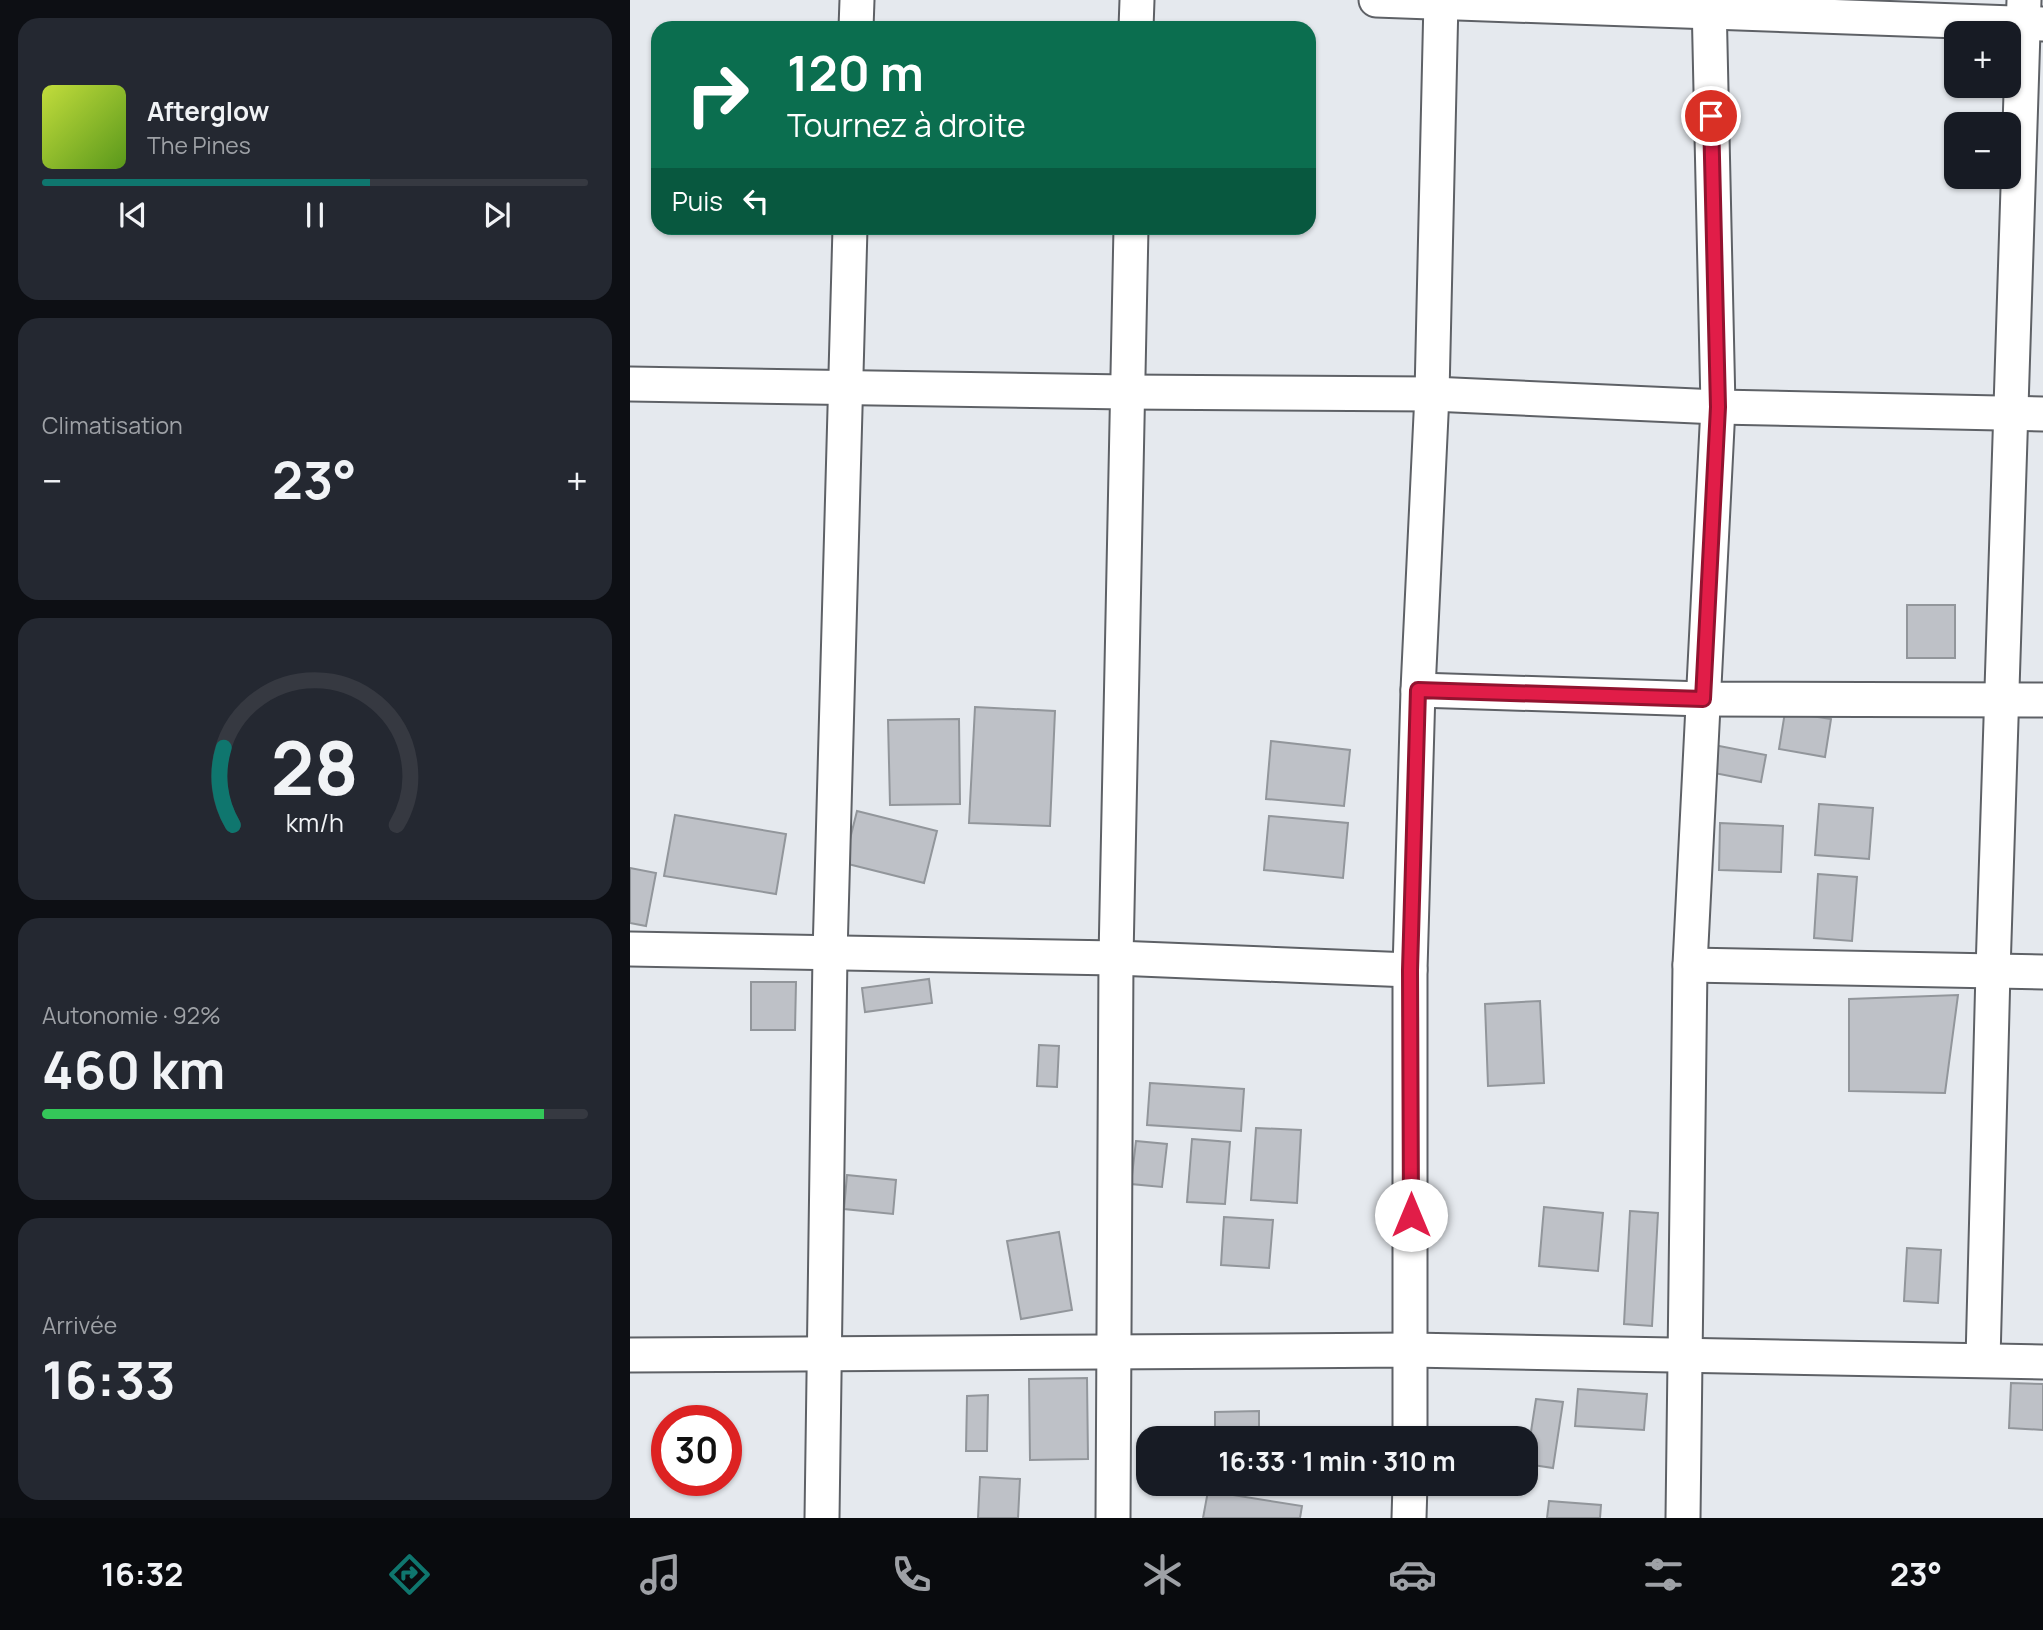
<!DOCTYPE html>
<html lang="fr">
<head>
<meta charset="utf-8">
<style>
  :root { --surface:#171b24; --page:#242831; --text:#f1f3f6; --muted:#9ea1a6; --line:#363941; --accent:#0f766e }
  body { margin:0; font-family:Manrope,sans-serif; background:var(--page); color:var(--text); height:100vh; display:flex; flex-direction:column; font-size:26px; white-space:nowrap }
  * { box-sizing:border-box; margin:0 }
  p { font-size:23px; color:var(--muted) }
  .icon { flex:none; width:38px; height:38px; fill:none; stroke:currentColor; stroke-width:2; stroke-linecap:round; stroke-linejoin:round }
  .map { position:relative; flex:1; overflow:hidden }
  .side { display:flex; flex-direction:column; gap:18px; padding:18px; background:#0d0f14; width:630px }
  .side>* { flex:none }
  .guide { position:absolute; left:21px; top:21px; width:665px; height:214px; border-radius:21px; box-shadow:0 2px 5px #0004; background:#0b6e4f; color:#fff; overflow:hidden }
  .fabs { position:absolute; left:1314px; top:21px; display:grid; gap:14px }
  .fabs a { display:grid; place-items:center; width:77px; height:77px; border-radius:14px; background:var(--surface); box-shadow:0 2px 5px #0004; font-size:35px }
  .speed { position:absolute; left:21px; top:1405px; display:flex; gap:14px; font-size:35px; font-weight:700; text-align:center }
  .speed>* { display:grid; place-content:center; width:91px; height:91px; border-radius:50%; background:var(--surface); box-shadow:0 2px 5px #0004; line-height:1 }
  .speed .limit { border:10px solid #d22; background:#fff; color:#111 }
  .pin { position:absolute; display:grid; place-items:center; width:60px; height:60px; color:#fff; margin:-30px; border:4px solid #fff; border-radius:50%; box-shadow:0 2px 7px #0007 }
  .me { position:absolute; width:77px; margin:-38px; rotate:0deg; stroke-linejoin:round; filter:drop-shadow(0 0 5px #0008) }
  .turn { display:flex; align-items:center; gap:24px; height:147px; padding:0 21px; font-size:32px }
  .turn .icon { width:91px; height:91px; stroke-width:2.5 }
  .turn b { display:block; font-size:49px; line-height:60px }
  .then { display:flex; align-items:center; height:66px; padding:0 21px; background:#0003; gap:14px; font-size:26px }
  .big { font-size:52px; font-weight:700; line-height:1.1 }
  .side .widget { flex:1; display:flex; flex-direction:column; justify-content:center; gap:10px; min-width:0; padding:0 24px; border-radius:21px; background:var(--page) }
  .side .dial { align-items:center; gap:0 }
  .dial svg { height:182px; overflow:visible; fill:none; stroke:var(--line); stroke-width:7; stroke-linecap:round; text-anchor:middle }
  .dial text { fill:var(--text); stroke:none }
  .song { display:flex; align-items:center; gap:21px }
  .cover { width:84px; height:84px; border-radius:10px; background:linear-gradient(135deg,hsl(70 70% 55%),hsl(90 70% 35%)) }
  .played { height:7px; border-radius:4px; background:linear-gradient(90deg,var(--accent) 60%,var(--line) 60%) }
  .keys { display:flex; justify-content:space-around; direction:ltr }
  .heat { display:flex; justify-content:space-between; align-items:center; font-size:38px; direction:ltr }
  .charge { height:10px; border-radius:5px; background:linear-gradient(90deg,#34c759 92%,var(--line) 0) }
  .trip { position:absolute; left:506px; top:1426px; width:402px; height:70px; border-radius:21px; background:var(--surface); box-shadow:0 2px 5px #0004; font-weight:700; line-height:70px; text-align:center }
  .dock { display:flex; height:112px; justify-content:space-around; align-items:center; background:#090b0e; color:var(--muted) }
  .dock .icon { width:49px; height:49px }
  .dock .active { color:var(--accent) }
  .dock b { font-size:32px; color:var(--text) }
  main { display:flex; flex:1; min-height:0 }
  .map>svg:first-child { display:block }
  .building { fill:#bec1c7; stroke:#92969b; stroke-width:2 }
  .lines { fill:none; stroke-linecap:round; stroke-linejoin:round }
  .minor-casing { stroke:#5e6166; stroke-width:37 }
  .minor { stroke:#fff; stroke-width:33 }
  .route-casing { stroke:#92132f; stroke-width:18 }
  .route { stroke:#e11d48; stroke-width:12 }
</style>
</head>
<body>
<main>
<section class="side">
<div class="widget">
<div class="song"><i class="cover"></i><div><b>Afterglow</b><p>The Pines</p></div></div>
<div class="played"></div>
<div class="keys"><svg class="icon" aria-label="previous" viewBox="0 0 24 24"><path d="M18 5L8 12l10 7zM5 5v14"/></svg><svg class="icon" aria-label="pause" viewBox="0 0 24 24"><path d="M8 5v14M16 5v14"/></svg><svg class="icon" aria-label="next" viewBox="0 0 24 24"><path d="M6 5l10 7-10 7zM19 5v14"/></svg></div>
</div>
<div class="widget"><p>Climatisation</p>
<div class="heat"><a>−</a><b class="big">23°</b><a>+</a></div>
</div>
<div class="widget dial"><svg viewBox="0 0 100 80">
<path d="M14 69A42 42 0 1 1 86 69"/>
<path d="M14 69A42 42 0 0 1 10 35" stroke="#0f766e"/>
<text x="50" y="56" font-size="32" font-weight="700">28</text>
<text x="50" y="72" font-size="11">km/h</text>
</svg></div>
<div class="widget"><p>Autonomie · 92%</p><b class="big">460 km</b><div class="charge"></div></div>
<div class="widget"><p>Arrivée</p><b class="big">16:33</b></div>
</section>
<div class="map">
<svg width="1413" height="1518" viewBox="0 0 1413 1518">
  <rect width="100%" height="100%" fill="#e5e9ee"/>
  <!-- building -->
  <g class="building">
    <rect x="1277" y="605" width="48" height="53"/>
    <polygon points="345,707 425,711 420,826 339,823"/>
    <polygon points="1155,712 1201,719 1195,757 1149,749"/>
    <polygon points="329,719 330,804 260,805 258,720"/>
    <polygon points="641,741 720,750 714,806 636,799"/>
    <polygon points="1084,745 1136,755 1131,782 1079,772"/>
    <polygon points="1189,804 1243,808 1239,859 1185,855"/>
    <polygon points="227,811 307,831 294,883 214,863"/>
    <polygon points="45,815 156,834 146,894 34,876"/>
    <polygon points="639,816 718,823 713,878 634,870"/>
    <polygon points="1090,823 1153,826 1151,872 1089,870"/>
    <polygon points="0,868 26,873 16,926 0,923"/>
    <polygon points="1188,874 1227,877 1222,941 1184,938"/>
    <polygon points="299,979 302,1003 235,1012 232,988"/>
    <polygon points="121,982 166,982 165,1030 121,1030"/>
    <polygon points="1328,995 1315,1093 1219,1091 1219,999"/>
    <polygon points="910,1001 914,1083 858,1086 855,1004"/>
    <polygon points="409,1045 429,1046 427,1087 407,1086"/>
    <polygon points="520,1083 614,1089 611,1131 517,1125"/>
    <polygon points="626,1128 671,1130 667,1203 621,1200"/>
    <polygon points="562,1139 600,1142 595,1204 557,1202"/>
    <polygon points="506,1141 537,1144 532,1187 501,1184"/>
    <polygon points="217,1175 266,1180 263,1214 214,1209"/>
    <polygon points="914,1207 973,1213 968,1271 909,1266"/>
    <polygon points="1000,1211 1028,1213 1022,1326 994,1324"/>
    <polygon points="594,1217 643,1220 639,1268 591,1265"/>
    <polygon points="429,1232 442,1310 391,1319 377,1241"/>
    <polygon points="1277,1248 1311,1250 1308,1303 1274,1301"/>
    <polygon points="457,1378 458,1459 400,1460 399,1379"/>
    <polygon points="1381,1383 1413,1384 1413,1430 1379,1428"/>
    <polygon points="948,1389 1017,1394 1014,1430 945,1426"/>
    <polygon points="358,1395 357,1451 336,1451 337,1396"/>
    <polygon points="906,1399 933,1402 923,1468 896,1464"/>
    <polygon points="629,1411 629,1438 577,1438 576,1430 585,1430 585,1412"/>
    <polygon points="350,1477 390,1479 388,1518 348,1518"/>
    <polygon points="578,1491 672,1506 670,1518 573,1518"/>
    <polygon points="919,1501 971,1505 970,1518 917,1518"/>
  </g>
  <g class="lines">
    <!-- minor casing -->
    <g class="minor-casing">
      <g id="minor">
        <polyline points="746,0 1413,24"/>
        <polyline points="226,28 227,0"/>
        <polyline points="506,28 507,0"/>
        <polyline points="0,384 496,392 802,394 1088,407 1413,414"/>
        <polyline points="788,690 1073,699 1413,700"/>
        <polyline points="0,949 486,958 780,970"/>
        <polyline points="1060,965 1413,972"/>
        <polyline points="0,1355 781,1350 1413,1362"/>
        <polyline points="1353,1360 1363,971 1394,0"/>
        <polyline points="780,1438 780,970 788,690 802,394 811,0"/>
        <polyline points="192,1518 200,954 220,228"/>
        <polyline points="483,1518 486,958 501,228"/>
        <polyline points="779,1518 780,1484"/>
        <polyline points="1053,1518 1060,965 1088,407 1079,0"/>
      </g>
    </g>
    <!-- minor -->
    <use href="#minor" class="minor"/>
  </g>
  <g class="lines">
    <!-- route casing -->
    <g class="route-casing">
      <polyline id="route" points="781,1215 780,970 788,690 1073,699 1088,407 1081,116"/>
    </g>
    <!-- route -->
    <use href="#route" class="route"/>
  </g>
</svg>
<div class="fabs">
<a>+</a>
<a>−</a>
</div>
<div class="speed"><div class="limit">30</div></div>
<div class="pin" style="left:1081px;top:116px;background:#d93025"><svg class="icon" aria-label="arrive" viewBox="0 0 24 24"><path d="M6 21V4h12l-3 4 3 4H6"/></svg></div>
<svg class="me" style="left:781px;top:1215px" viewBox="-20 -20 40 40"><circle r="19" fill="#fff"/><path d="M0-13L10 11 0 6-10 11z" fill="#e11d48"/></svg>
<div class="trip">16:33 · 1 min · 310 m</div>
<div class="guide">
<div class="turn"><svg class="icon" aria-label="right" viewBox="0 0 24 24"><path d="M7 20v-9h11M14 6l5 5-5 5"/></svg><div><b>120 m</b>Tournez à droite</div></div>
<div class="then">Puis<svg class="icon" aria-label="left" viewBox="0 0 24 24"><path d="M17 20v-9H6M10 6l-5 5 5 5"/></svg></div>
</div>
</div>
</main>
<nav class="dock">
<b>16:32</b>
<svg class="icon active" aria-label="directions" viewBox="0 0 24 24"><path d="M12 3l9 9-9 9-9-9zM9 14v-3h6M13 9l2 2-2 2"/></svg>
<svg class="icon" aria-label="music" viewBox="0 0 24 24"><path d="M9 18V5l10-2v13"/><circle cx="6" cy="18" r="3"/><circle cx="16" cy="16" r="3"/></svg>
<svg class="icon" aria-label="phone" viewBox="0 0 24 24"><path d="M5 4h4l2 5-3 2q2 4 5 5l2-3 5 2v4C11 20 4 13 5 4z"/></svg>
<svg class="icon" aria-label="climate" viewBox="0 0 24 24"><path d="M12 3v18M4 7l16 10M4 17L20 7"/></svg>
<svg class="icon" aria-label="car" viewBox="0 0 24 24"><path d="M5 17H2v-5l4-1 3-4h7l3 4 3 1v5h-3M9 17h6M6 11h13"/><circle cx="7" cy="17" r="2"/><circle cx="17" cy="17" r="2"/></svg>
<svg class="icon" aria-label="filters" viewBox="0 0 24 24"><path d="M4 7h16M4 17h16"/><circle cx="9" cy="7" r="2"/><circle cx="15" cy="17" r="2"/></svg>
<b>23°</b>
</nav>
</body>
</html>
